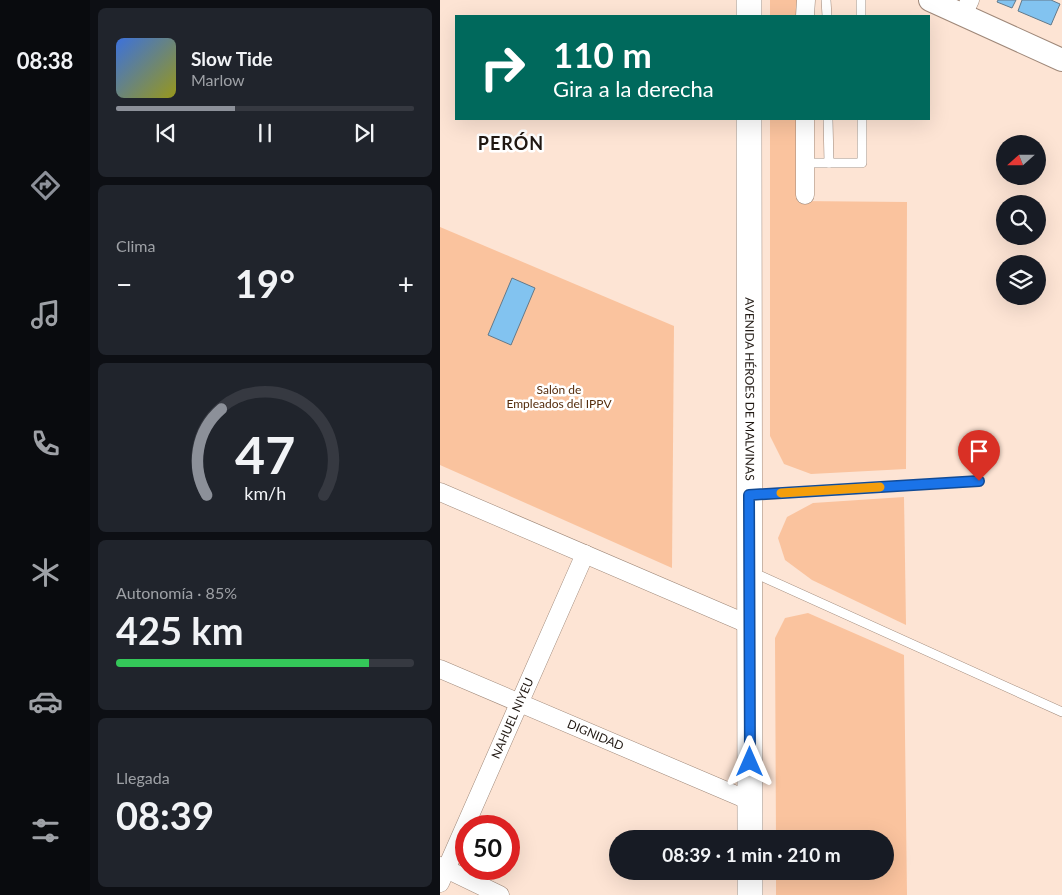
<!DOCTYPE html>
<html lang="es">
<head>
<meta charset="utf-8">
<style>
  :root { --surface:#171b24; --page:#20242c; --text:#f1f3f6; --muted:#9ea1a6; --line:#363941; --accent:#8c9099 }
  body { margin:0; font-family:Lato,sans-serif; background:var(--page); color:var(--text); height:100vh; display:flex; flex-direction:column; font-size:19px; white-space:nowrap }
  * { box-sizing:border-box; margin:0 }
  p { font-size:16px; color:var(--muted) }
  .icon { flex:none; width:28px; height:28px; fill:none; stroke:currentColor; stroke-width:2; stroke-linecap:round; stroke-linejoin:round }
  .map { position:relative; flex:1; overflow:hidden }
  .sheet { display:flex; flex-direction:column; gap:8px; padding:8px; background:#0d0f14; width:350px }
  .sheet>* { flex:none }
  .banner { position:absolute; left:15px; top:15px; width:475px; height:105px; border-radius:0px; box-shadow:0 5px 20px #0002; background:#00695c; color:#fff; overflow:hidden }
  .needle { width:32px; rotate:249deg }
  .fabs { position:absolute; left:556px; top:135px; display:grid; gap:10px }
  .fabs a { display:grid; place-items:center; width:50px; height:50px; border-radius:50%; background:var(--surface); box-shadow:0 5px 20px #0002; font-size:25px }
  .speed { position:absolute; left:15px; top:815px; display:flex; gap:10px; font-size:25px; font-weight:700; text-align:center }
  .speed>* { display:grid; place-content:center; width:65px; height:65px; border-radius:50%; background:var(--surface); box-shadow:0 5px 20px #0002; line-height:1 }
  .speed .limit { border:8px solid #d22; background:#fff; color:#111 }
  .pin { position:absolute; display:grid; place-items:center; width:42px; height:42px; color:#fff; margin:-51px -21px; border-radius:50% 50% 50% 0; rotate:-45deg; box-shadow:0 0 5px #0007 }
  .pin .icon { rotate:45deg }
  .me { position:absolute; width:55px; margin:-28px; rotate:0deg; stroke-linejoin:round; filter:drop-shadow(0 0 4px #0008) }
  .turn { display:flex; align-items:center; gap:18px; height:105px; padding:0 15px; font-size:22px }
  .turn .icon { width:65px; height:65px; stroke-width:2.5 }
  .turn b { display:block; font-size:35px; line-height:42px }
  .big { font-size:38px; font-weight:700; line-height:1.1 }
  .sheet .widget { flex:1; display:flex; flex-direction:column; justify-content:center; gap:8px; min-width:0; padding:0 18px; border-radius:8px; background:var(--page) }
  .sheet .dial { align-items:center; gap:0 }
  .dial svg { height:130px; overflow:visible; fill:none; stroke:var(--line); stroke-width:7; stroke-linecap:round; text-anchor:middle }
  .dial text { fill:var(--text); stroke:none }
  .song { display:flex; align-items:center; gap:15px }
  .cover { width:60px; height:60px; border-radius:8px; background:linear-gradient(135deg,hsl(220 70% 55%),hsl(60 70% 35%)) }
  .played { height:5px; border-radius:2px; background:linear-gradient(90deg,var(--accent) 40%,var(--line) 40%) }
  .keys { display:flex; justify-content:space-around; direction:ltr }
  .heat { display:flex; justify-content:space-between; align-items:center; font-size:28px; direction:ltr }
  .charge { height:8px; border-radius:4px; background:linear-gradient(90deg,#34c759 85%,var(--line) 0) }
  .trip { position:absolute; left:169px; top:830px; width:285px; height:50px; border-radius:25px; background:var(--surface); box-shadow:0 5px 20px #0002; font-weight:700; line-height:50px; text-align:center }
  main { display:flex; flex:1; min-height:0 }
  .dock { display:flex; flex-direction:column; width:90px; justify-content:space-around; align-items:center; background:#090b0e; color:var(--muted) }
  .dock .icon { width:35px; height:35px }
  .dock .current { color:var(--accent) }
  .dock b { font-size:22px; color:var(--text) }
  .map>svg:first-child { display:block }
  .green { fill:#fac39e }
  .building { fill:#82c3f0; stroke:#637989 }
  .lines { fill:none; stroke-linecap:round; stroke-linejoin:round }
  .service-casing { stroke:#9f8879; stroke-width:10 }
  .minor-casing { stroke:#9f8879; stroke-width:19 }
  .tertiary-casing { stroke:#9f8879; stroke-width:24 }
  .secondary-casing { stroke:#9f8879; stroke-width:26 }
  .service { stroke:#fff; stroke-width:9 }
  .minor { stroke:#fff; stroke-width:18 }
  .tertiary { stroke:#fff; stroke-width:22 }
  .secondary { stroke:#fff; stroke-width:25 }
  .route-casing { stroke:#114b97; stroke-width:12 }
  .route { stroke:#1a73e8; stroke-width:9 }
  .slow { stroke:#f59e0b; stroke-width:9 }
  .labels { text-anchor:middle; stroke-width:5; stroke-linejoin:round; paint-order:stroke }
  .street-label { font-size:12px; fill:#201812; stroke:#fff }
  .park-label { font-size:12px; fill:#552d0d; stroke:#fff }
  .district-label { font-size:18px; font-weight:bold; letter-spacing:1px; fill:#201812; stroke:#fff }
</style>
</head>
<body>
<main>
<nav class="dock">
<b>08:38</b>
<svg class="icon current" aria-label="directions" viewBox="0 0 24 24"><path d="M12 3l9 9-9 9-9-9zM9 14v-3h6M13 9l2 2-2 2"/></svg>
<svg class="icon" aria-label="music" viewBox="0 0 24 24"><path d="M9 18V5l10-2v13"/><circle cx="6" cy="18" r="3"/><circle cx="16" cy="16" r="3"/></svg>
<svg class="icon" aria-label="phone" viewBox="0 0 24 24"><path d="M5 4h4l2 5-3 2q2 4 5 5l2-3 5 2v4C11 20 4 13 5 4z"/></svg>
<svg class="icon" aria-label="climate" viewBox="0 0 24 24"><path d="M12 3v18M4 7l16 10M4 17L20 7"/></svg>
<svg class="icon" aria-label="car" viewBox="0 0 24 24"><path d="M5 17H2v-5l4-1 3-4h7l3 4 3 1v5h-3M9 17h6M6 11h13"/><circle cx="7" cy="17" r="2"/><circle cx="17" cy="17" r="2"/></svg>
<svg class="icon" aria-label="filters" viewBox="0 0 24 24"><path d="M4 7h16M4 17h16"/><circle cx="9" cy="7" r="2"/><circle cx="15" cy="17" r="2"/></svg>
</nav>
<section class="sheet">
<div class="widget">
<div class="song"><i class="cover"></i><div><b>Slow Tide</b><p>Marlow</p></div></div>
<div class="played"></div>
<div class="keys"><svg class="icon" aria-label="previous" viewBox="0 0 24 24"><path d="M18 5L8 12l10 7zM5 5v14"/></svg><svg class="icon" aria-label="pause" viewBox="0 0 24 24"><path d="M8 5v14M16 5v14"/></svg><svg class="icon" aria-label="next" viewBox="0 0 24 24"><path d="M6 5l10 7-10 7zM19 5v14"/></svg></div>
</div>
<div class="widget"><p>Clima</p>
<div class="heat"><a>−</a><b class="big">19°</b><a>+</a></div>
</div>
<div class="widget dial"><svg viewBox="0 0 100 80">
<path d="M14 69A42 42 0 1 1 86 69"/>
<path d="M14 69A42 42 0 0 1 23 16" stroke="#8c9099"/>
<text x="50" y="56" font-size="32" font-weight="700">47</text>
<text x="50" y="72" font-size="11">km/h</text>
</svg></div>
<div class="widget"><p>Autonomía · 85%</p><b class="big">425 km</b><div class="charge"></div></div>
<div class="widget"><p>Llegada</p><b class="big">08:39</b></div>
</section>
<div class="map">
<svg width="622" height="895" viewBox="0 0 622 895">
  <rect width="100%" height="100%" fill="#fde4d4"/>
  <!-- green -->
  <g class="green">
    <rect x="330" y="0" width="27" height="16"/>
    <polygon points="330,119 357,119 357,201 467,202 466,469 371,474 344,464 330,436"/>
    <polygon points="0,227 234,326 232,568 0,465"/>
    <polygon points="464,497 466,625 372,580 345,560 338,538 347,517 373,503"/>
    <polygon points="368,613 464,655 467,895 336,895 336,871 445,871 445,839 336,839 335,638 345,618"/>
  </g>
  <!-- building -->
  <g class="building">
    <polygon points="558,0 576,0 572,8 557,2"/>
    <polygon points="582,0 611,0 620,4 611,25 578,11"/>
    <polygon points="72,278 95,288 71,345 48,335"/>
  </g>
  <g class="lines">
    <!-- service casing -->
    <g class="service-casing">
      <g id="service">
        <polyline points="386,0 387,16"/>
        <polyline points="421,0 421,16"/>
        <polyline points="388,119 389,163 422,163 422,119"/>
        <polyline points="365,163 389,163"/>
        <polyline points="312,495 539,481"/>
        <polyline points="312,572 622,712"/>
      </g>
    </g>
    <!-- minor casing -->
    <g class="minor-casing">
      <g id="minor">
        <polyline points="523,15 530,0"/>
        <polyline points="365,16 366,0"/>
        <polyline points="365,195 365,119"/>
        <polyline points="0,492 310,625"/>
        <path id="s1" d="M0,669L310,801"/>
        <polyline points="0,866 60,895"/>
        <path id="s2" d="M0,883L145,554"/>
      </g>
    </g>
    <!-- tertiary casing -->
    <g class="tertiary-casing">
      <polyline id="tertiary" points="490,0 622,60"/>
    </g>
    <!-- secondary casing -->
    <g class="secondary-casing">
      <g id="secondary">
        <polyline points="309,0 309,16"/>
        <path id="s3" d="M309,119L310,839"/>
        <polyline points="310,871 310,895"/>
      </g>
    </g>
    <!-- service -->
    <use href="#service" class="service"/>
    <!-- minor -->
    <use href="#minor" class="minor"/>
    <!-- tertiary -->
    <use href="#tertiary" class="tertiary"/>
    <!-- secondary -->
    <use href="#secondary" class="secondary"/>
  </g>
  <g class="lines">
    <!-- route casing -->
    <g class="route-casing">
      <polyline id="route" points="310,762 309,495 539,481"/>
    </g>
    <!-- route -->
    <use href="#route" class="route"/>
    <!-- slow -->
    <polyline class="slow" points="341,493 440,487"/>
  </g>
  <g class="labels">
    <!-- street labels -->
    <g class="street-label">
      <text dy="4" stroke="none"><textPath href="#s3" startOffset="270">AVENIDA HÉROES DE MALVINAS</textPath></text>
      <text dy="4" stroke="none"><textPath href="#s2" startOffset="180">NAHUEL NIYEU</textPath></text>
      <text dy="4" stroke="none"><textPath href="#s1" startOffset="169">DIGNIDAD</textPath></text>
    </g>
    <!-- park labels -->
    <g class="park-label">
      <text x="119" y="394">Salón de<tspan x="119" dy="14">Empleados del IPPV</tspan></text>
    </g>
    <!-- district labels -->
    <g class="district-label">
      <text x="71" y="150">PERÓN</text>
    </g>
  </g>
</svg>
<div class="fabs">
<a><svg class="needle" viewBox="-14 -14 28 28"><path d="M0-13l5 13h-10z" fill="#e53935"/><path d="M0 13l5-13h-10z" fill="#9ea1a6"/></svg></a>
<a><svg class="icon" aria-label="search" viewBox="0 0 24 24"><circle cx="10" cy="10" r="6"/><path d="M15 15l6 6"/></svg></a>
<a><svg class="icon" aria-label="layers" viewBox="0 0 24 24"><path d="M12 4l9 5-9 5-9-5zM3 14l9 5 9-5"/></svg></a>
</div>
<div class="speed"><div class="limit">50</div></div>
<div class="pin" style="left:539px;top:481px;background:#d93025"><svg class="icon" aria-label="arrive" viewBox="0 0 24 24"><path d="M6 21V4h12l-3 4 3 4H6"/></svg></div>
<svg class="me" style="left:310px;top:762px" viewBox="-20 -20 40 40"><path d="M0-17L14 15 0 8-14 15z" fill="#1a73e8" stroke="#fff" stroke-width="4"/></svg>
<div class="trip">08:39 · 1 min · 210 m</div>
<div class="banner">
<div class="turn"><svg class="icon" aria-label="right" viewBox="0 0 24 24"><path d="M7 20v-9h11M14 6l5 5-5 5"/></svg><div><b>110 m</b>Gira a la derecha</div></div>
</div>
</div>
</main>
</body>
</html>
